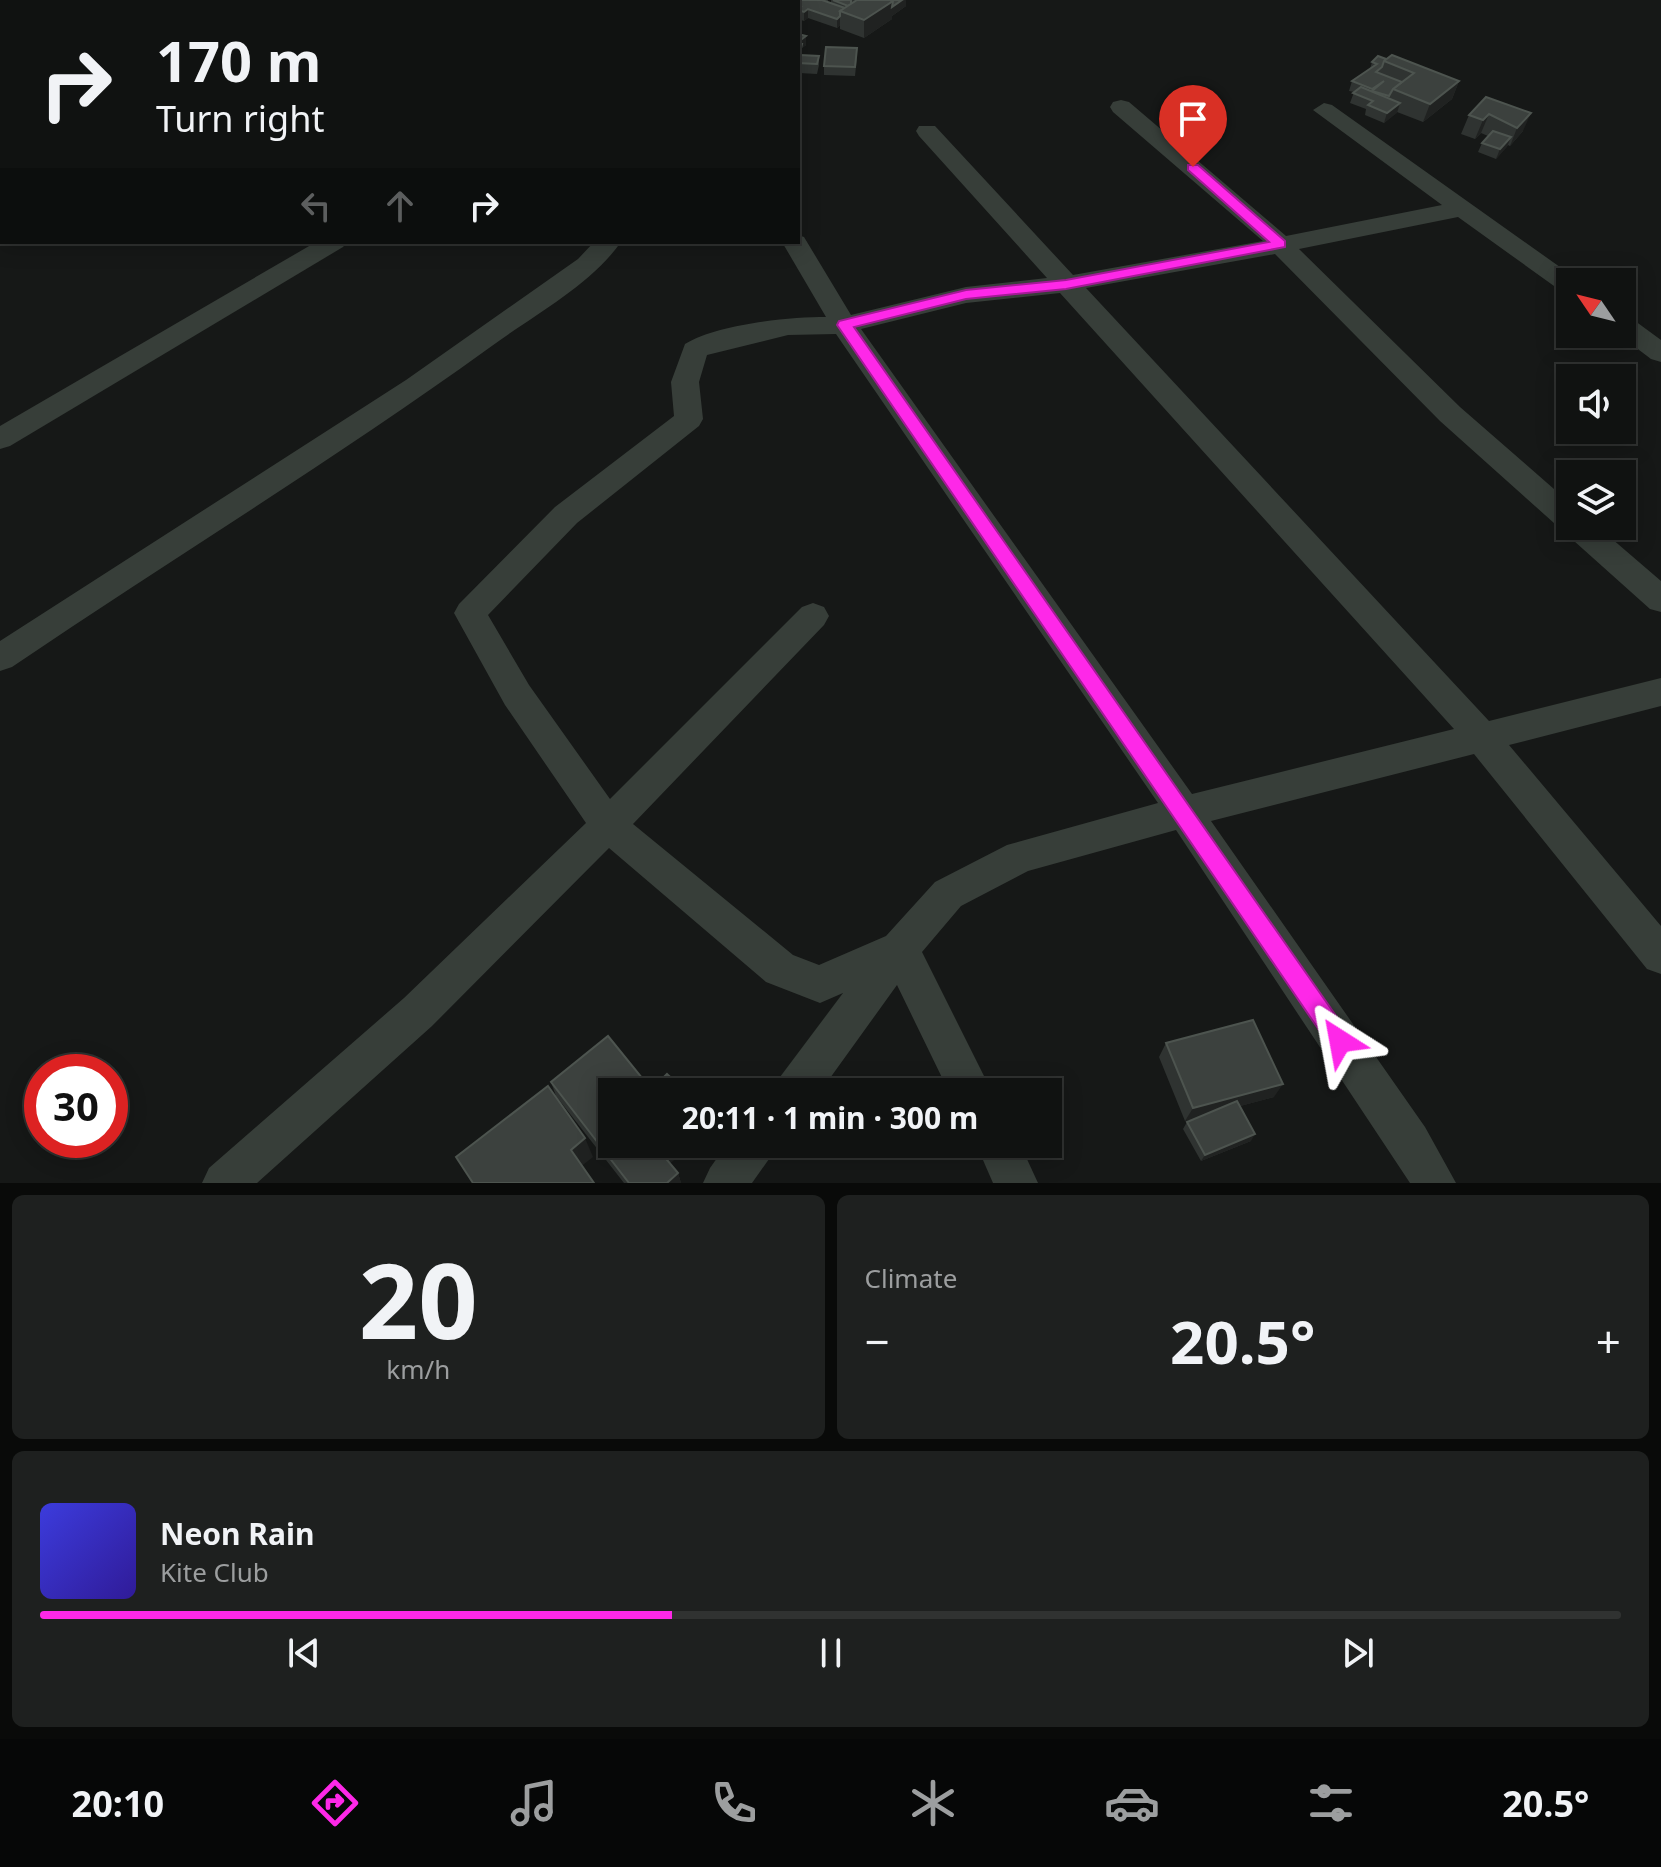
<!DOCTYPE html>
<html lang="en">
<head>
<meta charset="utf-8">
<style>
  :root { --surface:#101211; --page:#1e201f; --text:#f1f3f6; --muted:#9c9e9f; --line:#303231; --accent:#fe28e8 }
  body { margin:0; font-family:"Noto Sans",sans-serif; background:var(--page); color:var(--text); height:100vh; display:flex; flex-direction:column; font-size:30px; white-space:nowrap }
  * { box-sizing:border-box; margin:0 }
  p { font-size:26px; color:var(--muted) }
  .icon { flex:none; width:44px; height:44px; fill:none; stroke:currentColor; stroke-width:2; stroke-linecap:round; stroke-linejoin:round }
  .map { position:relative; height:1183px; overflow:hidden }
  .panel { display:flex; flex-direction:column; gap:12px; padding:12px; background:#090a09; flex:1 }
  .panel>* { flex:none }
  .banner { position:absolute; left:0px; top:0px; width:800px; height:244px; box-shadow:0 4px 20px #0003,0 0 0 2px var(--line); background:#101211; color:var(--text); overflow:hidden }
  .needle { width:52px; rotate:305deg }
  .fabs { position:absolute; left:1556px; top:268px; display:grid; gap:16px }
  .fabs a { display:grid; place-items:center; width:80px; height:80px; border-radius:0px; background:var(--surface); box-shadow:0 4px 20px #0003,0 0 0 2px var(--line); font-size:40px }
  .speed { position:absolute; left:24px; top:1054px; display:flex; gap:16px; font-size:40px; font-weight:700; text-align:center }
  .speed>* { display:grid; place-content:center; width:104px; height:104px; border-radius:50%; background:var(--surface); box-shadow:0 4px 20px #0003,0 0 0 2px var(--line); line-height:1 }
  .speed .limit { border:12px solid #d22; background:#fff; color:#111 }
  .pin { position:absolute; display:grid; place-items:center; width:68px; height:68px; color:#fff; margin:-82px -34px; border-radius:50% 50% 50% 0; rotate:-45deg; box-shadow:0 0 8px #0007 }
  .pin .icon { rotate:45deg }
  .me { position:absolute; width:88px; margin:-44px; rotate:326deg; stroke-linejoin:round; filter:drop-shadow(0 0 6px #0008) }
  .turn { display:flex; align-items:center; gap:28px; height:168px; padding:0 24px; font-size:36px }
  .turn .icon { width:104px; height:104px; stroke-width:2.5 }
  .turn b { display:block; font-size:56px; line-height:68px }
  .lanes { display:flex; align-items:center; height:76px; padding:0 24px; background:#0003; justify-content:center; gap:40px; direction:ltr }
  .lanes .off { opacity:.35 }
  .big { font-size:60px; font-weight:700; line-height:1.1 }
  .panel .tile { flex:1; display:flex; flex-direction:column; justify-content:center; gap:12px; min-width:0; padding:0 28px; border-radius:12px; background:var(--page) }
  .panel .dial { align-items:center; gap:0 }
  .dial b { font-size:104px; line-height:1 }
  .song { display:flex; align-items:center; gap:24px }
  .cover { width:96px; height:96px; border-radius:12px; background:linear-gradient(135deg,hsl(240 70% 55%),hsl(250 70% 35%)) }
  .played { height:8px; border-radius:4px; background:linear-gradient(90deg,var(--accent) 40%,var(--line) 40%) }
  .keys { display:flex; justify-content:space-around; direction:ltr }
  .heat { display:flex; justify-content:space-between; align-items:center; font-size:44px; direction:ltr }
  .panel .tiles { flex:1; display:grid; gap:12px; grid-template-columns:1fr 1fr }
  .tile:last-child { grid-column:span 2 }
  .trip { position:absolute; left:598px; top:1078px; width:464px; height:80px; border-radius:0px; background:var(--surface); box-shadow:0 4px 20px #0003,0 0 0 2px var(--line); font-weight:700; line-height:80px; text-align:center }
  .menu { display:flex; height:128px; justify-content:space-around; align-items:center; background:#060707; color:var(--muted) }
  .menu .icon { width:56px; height:56px }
  .menu .selected { color:var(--accent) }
  .menu b { font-size:36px; color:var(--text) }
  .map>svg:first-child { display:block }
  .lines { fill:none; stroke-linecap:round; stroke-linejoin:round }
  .minor { fill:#373e39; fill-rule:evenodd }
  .wall { fill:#2f3331 }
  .shaded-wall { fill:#202221 }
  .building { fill:#3c413e; stroke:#4d544f; stroke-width:2 }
  .route { fill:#fe28e8; stroke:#a51a97; stroke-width:2 }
</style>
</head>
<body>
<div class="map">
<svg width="1661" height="1183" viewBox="0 0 1661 1183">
  <rect width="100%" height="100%" fill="#161817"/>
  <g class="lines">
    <!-- minor -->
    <g class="minor">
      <polygon points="501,0 523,0 524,2 502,2"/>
      <path d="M1121,100L1129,102L1286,236L1442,205L1313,110L1324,103L1332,105L1581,282H1570V293L1561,291L1458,217L1299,249L1460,407L1570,503V526H1597L1661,581V612L1650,609L1440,421L1275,254L1086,288L1489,721L1661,678V706L1509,745L1661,926V974L1647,969L1474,754L1211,821L1425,1127L1456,1183H1410L1176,830L1028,871L961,906L922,952L992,1092H949L897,985L820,1092H774L780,1077L843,993L820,1003L766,982L609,848L432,1026L257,1183H202L209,1168L404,998L586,823L505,705L454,613L459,604L555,507L674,416L671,382L685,344C718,324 788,317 826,317L782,242H798V235L804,237L851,315L966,287L1047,278L919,136L916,131L919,126H935L1073,275L1263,241L1113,112L1110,107L1113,102ZM1060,293L1454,729L1192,794L861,329L966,303ZM836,334L1158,803L1007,845L935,882L886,936L819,965L793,955L633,824L824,625L829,616L824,607L813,603L802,607L610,799L529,685L488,615L577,523L699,426L703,419L699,382L707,355L788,335Z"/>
      <polygon points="316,242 347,242 343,247 10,446 0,449 0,426"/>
      <path d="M594,242H621C591,285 531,317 489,348C334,460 170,560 12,667L0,671V641L406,380L578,259Z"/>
      <polygon points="1622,315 1631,318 1661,340 1661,362 1651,359 1618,334 1622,334"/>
      <polygon points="727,1144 775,1144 769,1159 752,1183 703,1183 710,1168"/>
      <polygon points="976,1144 1020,1144 1038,1183 993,1183"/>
    </g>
  </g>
  <!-- wall -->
  <g class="wall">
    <polygon points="748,0 830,0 828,0 828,2 831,3 831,0 906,0 906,6 892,16 892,19 864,38 840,29 840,25 837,28 808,18 804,21 798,19 798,2 748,2"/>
    <polygon points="798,34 806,36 806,45 802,48 802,55 819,56 819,65 817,74 799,73"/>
    <polygon points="1378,56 1459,81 1452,99 1423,122 1397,112 1384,123 1365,115 1366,109 1350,103 1354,92 1349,91 1352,81 1370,69 1372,62"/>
    <polygon points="857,57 855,76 824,75 824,66"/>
    <polygon points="1486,97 1523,131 1510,146 1508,145 1496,159 1478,152 1482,143 1488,136 1481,133 1475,139 1461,134 1469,115"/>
    <polygon points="1166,1043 1274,1097 1240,1106 1251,1141 1201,1161 1183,1129 1187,1122 1200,1117 1185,1121 1159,1057"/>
    <polygon points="551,1082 647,1084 649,1092 612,1092 671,1147 675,1159 670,1163 678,1173 681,1183 624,1183 556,1096"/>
  </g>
  <!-- shaded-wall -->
  <g class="shaded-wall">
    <polygon points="780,0 806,0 798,2 777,2"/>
    <polygon points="906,0 906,6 892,16 892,19 864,38 864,20 893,1"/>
    <polygon points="808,9 808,18 804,21 804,12"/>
    <polygon points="840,16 840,25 837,28 837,19"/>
    <polygon points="806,36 806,45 802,48 799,65 798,42"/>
    <polygon points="1459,81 1452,99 1423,122 1430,104"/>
    <polygon points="1400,103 1397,113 1384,123 1387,113"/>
    <polygon points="1531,113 1523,131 1510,146 1517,128"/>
    <polygon points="1489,114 1481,133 1475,139 1483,120"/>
    <polygon points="1511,137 1507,147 1496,159 1500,149"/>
    <polygon points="647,1084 649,1092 637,1092"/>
    <polygon points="1283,1084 1274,1097 1185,1121 1193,1108"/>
    <polygon points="1255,1134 1251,1141 1201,1161 1205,1155"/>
    <polygon points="585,1138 593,1157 579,1168 571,1150"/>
    <polygon points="671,1147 675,1159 666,1167 662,1154"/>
    <polygon points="678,1173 681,1183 667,1183"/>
  </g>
  <!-- building -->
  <g class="building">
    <polygon points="795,0 822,0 845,8 840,11 840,16 837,19 808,9 804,12 798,10 801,7 798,6 798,2 792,2"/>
    <polygon points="833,0 851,0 851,4 848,6"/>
    <polygon points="857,0 890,0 893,1 864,20 840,11"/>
    <polygon points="890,0 902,0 892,7 893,1"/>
    <polygon points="798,34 806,36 798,42"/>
    <polygon points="798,44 802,44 799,56 798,56"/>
    <polygon points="826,47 857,48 855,67 824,66"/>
    <polygon points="800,55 819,56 817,64 798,63"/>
    <polygon points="1392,55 1459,81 1430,104 1393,89 1414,73 1384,61"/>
    <polygon points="1378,56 1386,59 1384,61 1382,67 1376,72 1402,82 1393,89 1389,96 1372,91 1384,81 1372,89 1352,81 1377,64 1372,62"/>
    <polygon points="1361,87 1400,103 1387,113 1368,105 1373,101 1353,93"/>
    <polygon points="1486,97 1531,113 1517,128 1489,114 1483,120 1469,115"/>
    <polygon points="1493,131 1511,137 1500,149 1482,143"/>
    <polygon points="1253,1020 1283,1084 1193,1108 1166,1043"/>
    <polygon points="608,1036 647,1084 637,1092 612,1092 612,1144 669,1144 671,1147 662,1154 678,1173 667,1183 629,1183 551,1082"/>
    <polygon points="667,1074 686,1092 649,1092"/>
    <polygon points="548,1086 585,1138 571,1150 594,1183 473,1183 456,1157"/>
    <polygon points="1237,1101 1255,1134 1205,1155 1187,1122"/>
  </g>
  <!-- route -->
  <polygon class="route" points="1188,165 1198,165 1285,241 1285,247 1066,289 966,299 854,327 1348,1033 1352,1041 1348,1049 1340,1052 1332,1049 837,325 839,321 966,290 1066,280 1269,242 1188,170"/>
</svg>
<div class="fabs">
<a><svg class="needle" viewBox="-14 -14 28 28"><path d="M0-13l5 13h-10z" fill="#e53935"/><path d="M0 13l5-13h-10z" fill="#9c9e9f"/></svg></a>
<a><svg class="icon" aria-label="sound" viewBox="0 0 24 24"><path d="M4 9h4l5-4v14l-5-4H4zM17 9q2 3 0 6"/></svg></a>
<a><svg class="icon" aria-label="layers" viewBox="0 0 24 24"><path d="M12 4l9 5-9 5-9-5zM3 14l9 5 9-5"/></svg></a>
</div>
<div class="speed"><div class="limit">30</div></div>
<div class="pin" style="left:1193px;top:167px;background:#d93025"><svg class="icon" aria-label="arrive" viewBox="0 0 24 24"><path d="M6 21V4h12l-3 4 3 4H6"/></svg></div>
<svg class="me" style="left:1340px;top:1041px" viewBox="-20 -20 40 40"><path d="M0-17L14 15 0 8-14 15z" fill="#fe28e8" stroke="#fff" stroke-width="4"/></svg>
<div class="trip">20:11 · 1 min · 300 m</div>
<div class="banner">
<div class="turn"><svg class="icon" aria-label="right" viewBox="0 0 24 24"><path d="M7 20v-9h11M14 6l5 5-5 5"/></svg><div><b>170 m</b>Turn right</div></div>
<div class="lanes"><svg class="icon off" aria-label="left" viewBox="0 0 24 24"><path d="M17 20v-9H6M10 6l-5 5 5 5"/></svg><svg class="icon off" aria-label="ahead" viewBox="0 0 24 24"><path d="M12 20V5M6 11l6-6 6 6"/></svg><svg class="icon" aria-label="right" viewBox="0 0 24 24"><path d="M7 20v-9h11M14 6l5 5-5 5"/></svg></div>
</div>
</div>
<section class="panel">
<div class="tiles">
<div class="tile dial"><b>20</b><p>km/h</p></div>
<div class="tile"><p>Climate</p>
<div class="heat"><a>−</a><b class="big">20.5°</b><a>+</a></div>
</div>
<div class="tile">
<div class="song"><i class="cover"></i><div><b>Neon Rain</b><p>Kite Club</p></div></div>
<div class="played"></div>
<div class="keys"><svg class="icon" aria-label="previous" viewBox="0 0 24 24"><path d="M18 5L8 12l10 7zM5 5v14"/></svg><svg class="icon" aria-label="pause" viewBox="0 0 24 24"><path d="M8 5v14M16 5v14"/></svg><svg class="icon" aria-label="next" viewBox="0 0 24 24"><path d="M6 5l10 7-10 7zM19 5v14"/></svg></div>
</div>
</div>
</section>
<nav class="menu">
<b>20:10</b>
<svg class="icon selected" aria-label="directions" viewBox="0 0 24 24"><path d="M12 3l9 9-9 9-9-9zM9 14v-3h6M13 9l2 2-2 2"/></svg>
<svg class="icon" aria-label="music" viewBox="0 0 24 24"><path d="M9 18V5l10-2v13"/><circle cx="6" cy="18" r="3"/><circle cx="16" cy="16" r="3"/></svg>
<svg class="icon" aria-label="phone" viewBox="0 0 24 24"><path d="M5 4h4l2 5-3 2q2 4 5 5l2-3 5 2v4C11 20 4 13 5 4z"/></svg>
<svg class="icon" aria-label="climate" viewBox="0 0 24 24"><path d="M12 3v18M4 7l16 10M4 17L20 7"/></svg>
<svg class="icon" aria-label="car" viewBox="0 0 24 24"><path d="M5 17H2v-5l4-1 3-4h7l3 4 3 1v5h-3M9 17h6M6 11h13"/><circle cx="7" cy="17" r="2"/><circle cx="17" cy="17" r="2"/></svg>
<svg class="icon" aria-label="filters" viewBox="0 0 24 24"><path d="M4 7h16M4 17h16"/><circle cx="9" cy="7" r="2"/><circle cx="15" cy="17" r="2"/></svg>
<b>20.5°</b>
</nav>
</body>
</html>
